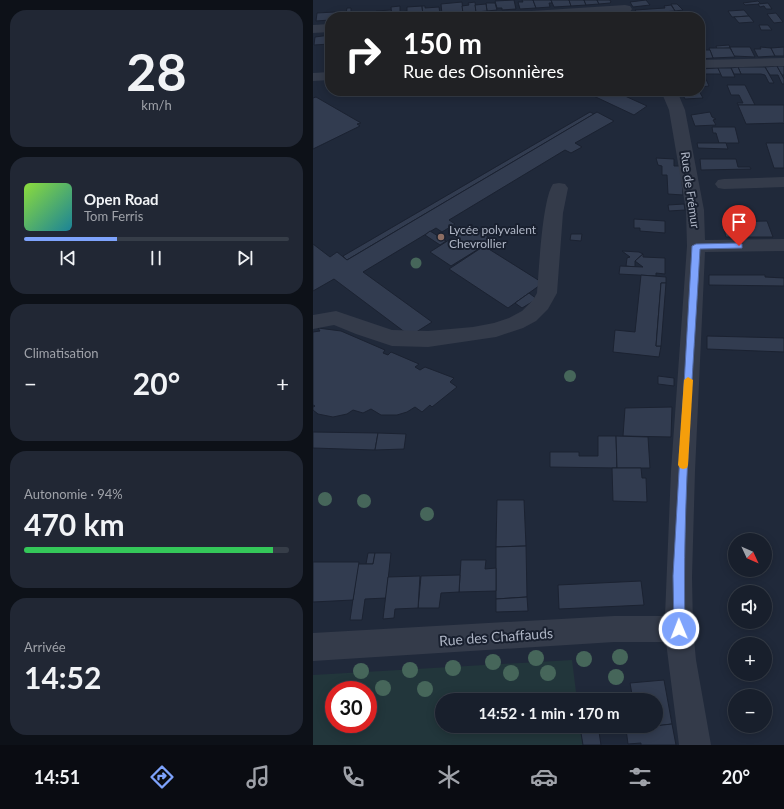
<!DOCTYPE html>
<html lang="fr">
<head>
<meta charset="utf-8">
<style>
  :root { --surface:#181f2c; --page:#212734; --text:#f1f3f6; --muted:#9fa2a9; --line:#363d48; --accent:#7ea3fc }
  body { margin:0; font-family:Lato,sans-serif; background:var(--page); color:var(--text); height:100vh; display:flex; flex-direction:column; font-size:15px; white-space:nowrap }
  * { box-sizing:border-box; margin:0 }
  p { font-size:13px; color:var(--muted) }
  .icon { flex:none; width:22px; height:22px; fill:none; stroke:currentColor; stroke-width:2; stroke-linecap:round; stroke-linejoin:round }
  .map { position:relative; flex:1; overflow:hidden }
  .panel { display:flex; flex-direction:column; gap:10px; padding:10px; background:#0d1118; width:313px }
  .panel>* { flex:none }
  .top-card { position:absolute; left:12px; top:12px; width:380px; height:84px; border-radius:16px; box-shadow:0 2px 10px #0003,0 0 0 1px var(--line); background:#202124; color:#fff; overflow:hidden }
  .needle { width:26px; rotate:134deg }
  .fabs { position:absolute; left:415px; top:533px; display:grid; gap:8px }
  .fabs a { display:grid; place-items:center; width:44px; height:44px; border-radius:50%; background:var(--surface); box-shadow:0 2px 10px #0003,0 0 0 1px var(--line); font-size:20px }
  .speed { position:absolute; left:12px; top:681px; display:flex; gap:8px; font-size:20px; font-weight:700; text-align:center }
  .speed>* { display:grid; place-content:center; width:52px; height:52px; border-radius:50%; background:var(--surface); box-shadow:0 2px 10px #0003,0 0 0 1px var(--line); line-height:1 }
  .speed .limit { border:6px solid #d22; background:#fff; color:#111 }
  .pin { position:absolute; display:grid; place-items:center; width:34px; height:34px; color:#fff; margin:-41px -17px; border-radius:50% 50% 50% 0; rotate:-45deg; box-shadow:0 0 4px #0007 }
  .pin .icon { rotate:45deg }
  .me { position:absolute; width:44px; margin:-22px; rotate:359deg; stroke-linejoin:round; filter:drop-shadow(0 0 3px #0008) }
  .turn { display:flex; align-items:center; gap:14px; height:84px; padding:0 12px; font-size:18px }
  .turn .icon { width:52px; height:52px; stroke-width:2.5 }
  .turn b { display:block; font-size:28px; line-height:34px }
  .big { font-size:30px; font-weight:700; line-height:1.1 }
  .panel .card { flex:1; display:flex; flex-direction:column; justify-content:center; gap:6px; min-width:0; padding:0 14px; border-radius:16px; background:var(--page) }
  .panel .dial { align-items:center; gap:0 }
  .dial b { font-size:52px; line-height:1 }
  .song { display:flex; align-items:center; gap:12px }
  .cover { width:48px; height:48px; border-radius:6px; background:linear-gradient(135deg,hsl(90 70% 55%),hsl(190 70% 35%)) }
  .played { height:4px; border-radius:2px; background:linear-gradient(90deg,var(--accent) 35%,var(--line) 35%) }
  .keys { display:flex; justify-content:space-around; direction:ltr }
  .heat { display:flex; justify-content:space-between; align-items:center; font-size:22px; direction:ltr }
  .charge { height:6px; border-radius:3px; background:linear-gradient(90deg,#34c759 94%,var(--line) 0) }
  .trip { position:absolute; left:122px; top:693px; width:228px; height:40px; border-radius:20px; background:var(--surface); box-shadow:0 2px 10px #0003,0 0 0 1px var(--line); font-weight:700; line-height:40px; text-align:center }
  .dock { display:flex; height:64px; justify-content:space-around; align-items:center; background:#0a0c12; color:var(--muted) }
  .dock .icon { width:28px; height:28px }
  .dock .on { color:var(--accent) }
  .dock b { font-size:18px; color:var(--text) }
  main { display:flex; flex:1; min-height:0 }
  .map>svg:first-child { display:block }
  .green { fill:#22363b; fill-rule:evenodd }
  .building { fill:#323c50; stroke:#1b2231 }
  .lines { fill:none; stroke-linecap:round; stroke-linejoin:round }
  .minor { fill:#343b4a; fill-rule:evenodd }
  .tree { fill:#46665a }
  .route { fill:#7ea3fc; stroke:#526aa4 }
  .slow { fill:#f59e0b }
  .education-dot { fill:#8d6e63; stroke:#19202f; stroke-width:1.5 }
  .labels { text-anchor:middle; stroke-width:4; stroke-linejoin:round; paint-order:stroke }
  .street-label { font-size:12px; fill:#afb6c6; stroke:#19202f }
  .poi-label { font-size:12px; fill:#afb6c6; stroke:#19202f; text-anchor:start }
  .near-street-label { font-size:14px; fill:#afb6c6; stroke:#19202f }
</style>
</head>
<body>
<main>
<section class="panel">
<div class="card dial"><b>28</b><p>km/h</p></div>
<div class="card">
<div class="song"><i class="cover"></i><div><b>Open Road</b><p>Tom Ferris</p></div></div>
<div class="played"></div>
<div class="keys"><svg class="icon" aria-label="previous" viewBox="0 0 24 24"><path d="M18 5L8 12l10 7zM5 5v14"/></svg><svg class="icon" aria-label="pause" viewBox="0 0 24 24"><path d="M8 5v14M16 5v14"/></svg><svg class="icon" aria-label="next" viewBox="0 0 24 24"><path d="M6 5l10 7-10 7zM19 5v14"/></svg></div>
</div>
<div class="card"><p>Climatisation</p>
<div class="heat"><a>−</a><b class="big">20°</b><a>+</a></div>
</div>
<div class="card"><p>Autonomie · 94%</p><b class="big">470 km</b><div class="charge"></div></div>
<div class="card"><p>Arrivée</p><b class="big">14:52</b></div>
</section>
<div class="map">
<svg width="471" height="745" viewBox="0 0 471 745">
  <rect width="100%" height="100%" fill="#20293a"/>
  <!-- green -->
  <path class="green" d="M259,660L264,700H129V726H267L270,745H0V675ZM21,690H55V724H21Z"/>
  <!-- building -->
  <g class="building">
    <polygon points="201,0 203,9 189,10 189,8 184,8 182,1"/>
    <polygon points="209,0 220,0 223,8 207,9 205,2 210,2"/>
    <polygon points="220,0 238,0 239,3 236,3 237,7 223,8"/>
    <polygon points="238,0 256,0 258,6 241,7"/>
    <polygon points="256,0 271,0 273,5 258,6"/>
    <polygon points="271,0 284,0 286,4 273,5"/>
    <polygon points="284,0 297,0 298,2 297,3 286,4"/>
    <polygon points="333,0 337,5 320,7 317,2"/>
    <polygon points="445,1 448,4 432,5 430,3"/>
    <polygon points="149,2 150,13 129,14 128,4"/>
    <polygon points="162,2 163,12 150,13 149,6 156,5 155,3"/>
    <polygon points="173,3 182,3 184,10 174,11"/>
    <polygon points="455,3 459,9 453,9 451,6 447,7 445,4"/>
    <polygon points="173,4 174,11 163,12 162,5"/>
    <polygon points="358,4 364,4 370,10 362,11"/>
    <polygon points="358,5 362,11 325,14 322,10 352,8 351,6"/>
    <polygon points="87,6 87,12 94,11 94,16 79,17 78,7"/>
    <polygon points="109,6 110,15 94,16 94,7"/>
    <polygon points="109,6 112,6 112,8 126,7 127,14 110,15"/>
    <polygon points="34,8 38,8 38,17 24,17 25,13 33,13"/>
    <polygon points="78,10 79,17 63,17 63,11"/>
    <polygon points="431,10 436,16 419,17 415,11"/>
    <polygon points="22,12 21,17 17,17 17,20 3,21 4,13"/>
    <polygon points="63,12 63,17 38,17 38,14"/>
    <polygon points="340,13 343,17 327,17 325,14"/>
    <polygon points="463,13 470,22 461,23 454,14"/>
    <polygon points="436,16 441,22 426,23 421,17"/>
    <polygon points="446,25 455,25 459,30 448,30"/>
    <polygon points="17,35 17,44 1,45 2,37"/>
    <polygon points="416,45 417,48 404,49 403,46"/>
    <polygon points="417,47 437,47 442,57 421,56"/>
    <polygon points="447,47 458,48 462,56 445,57 441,49 448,49"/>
    <polygon points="471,47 471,56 462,56 458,48"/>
    <polygon points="396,48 417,48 422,57 400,58"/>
    <polygon points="387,50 397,50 400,58 388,59"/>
    <polygon points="464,66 471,79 471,84 469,84 465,75 457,75 452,67"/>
    <polygon points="464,66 471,66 471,75 469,75"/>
    <polygon points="425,67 452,67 461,83 456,83 452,75 448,74 428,74"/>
    <polygon points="425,67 428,74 421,74 418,68"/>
    <polygon points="405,68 408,74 393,74 392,77 396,86 388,87 387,69"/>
    <polygon points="405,68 418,68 422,77 409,77"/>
    <polygon points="414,85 432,85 442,105 425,105 424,103 430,103 426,95 418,95"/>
    <polygon points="270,91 301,91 334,106 321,115"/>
    <polygon points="368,91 386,91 390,98 372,99"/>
    <polygon points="3,97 48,123 44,124 47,126 0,149 0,98"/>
    <polygon points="425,105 471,105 471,124 470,123 433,124"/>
    <polygon points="277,112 281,114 34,260 30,256"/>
    <polygon points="284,112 301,121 262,143 269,147 258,153 252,150 136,220 142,224 129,232 123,228 50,272 119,322 97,336 21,279 0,291 0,244 17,257 24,252 34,260"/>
    <polygon points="397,112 399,117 403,119 400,120 403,125 382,126 378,115"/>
    <polygon points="399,127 422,127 426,143 406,143 403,133 400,133"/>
    <polygon points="384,143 413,143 415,149 385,148"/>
    <polygon points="453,143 471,143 471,168 461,168"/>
    <polygon points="343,158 361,159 361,166 368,166 370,195 355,194 354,175 349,175 349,166 345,165"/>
    <polygon points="387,159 423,159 425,167 437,167 438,169 388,170"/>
    <polygon points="371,204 372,210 356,211 355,205"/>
    <polygon points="321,219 352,221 352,233 327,231 327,228 321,228"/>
    <polygon points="454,221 460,237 413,237 409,222"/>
    <polygon points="158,226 180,240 138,266 117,252"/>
    <polygon points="117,231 133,241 127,245 112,235"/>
    <polygon points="258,234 269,234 268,241 257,240"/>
    <polygon points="171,246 230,283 195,308 136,269"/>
    <polygon points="309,251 326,252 330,254 322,261 322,267 313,266 314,258 317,257"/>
    <polygon points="330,254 330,257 352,258 352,274 343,273 343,276 306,274 307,266 330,267 322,261"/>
    <polygon points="328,275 353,277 353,283 348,283 343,346 348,346 346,357 300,352 302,330 322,332"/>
    <polygon points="396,275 452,275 452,277 471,278 471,286 396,285"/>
    <polygon points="348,283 353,283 348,346 343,346"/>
    <polygon points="216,293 224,299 209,308 202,303"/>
    <polygon points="5,328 28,331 72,350 70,353 75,355 78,352 106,364 102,367 107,370 112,367 141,378 137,382 144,387 119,407 117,405 109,412 102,407 94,412 84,415 68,415 58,409 50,413 40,410 34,414 20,417 5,414 0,410 0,407 2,406 0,405 0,332 7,331"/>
    <polygon points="394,336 471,338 471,352 394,349"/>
    <polygon points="345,376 361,378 361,386 345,384"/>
    <polygon points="359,407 358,437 310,436 312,408"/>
    <polygon points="0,432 65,433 62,450 0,448"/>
    <polygon points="65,433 93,434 91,449 62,450"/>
    <polygon points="285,436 303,436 304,468 237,467 237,452 266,452 266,456 285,456"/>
    <polygon points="303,436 335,437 337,468 304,468"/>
    <polygon points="299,468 328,468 329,478 333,478 334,502 300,501"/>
    <polygon points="184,500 211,500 213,546 183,547"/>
    <polygon points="213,546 214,597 183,599 183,547"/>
    <polygon points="55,553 62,553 60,564 53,564"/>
    <polygon points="62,553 78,553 73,598 52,599 49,620 37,620 45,564 60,564"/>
    <polygon points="148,560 173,560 172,569 183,568 183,591 146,592"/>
    <polygon points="0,562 46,562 40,600 0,602"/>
    <polygon points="147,575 146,592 128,593 126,608 105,608 108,576"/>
    <polygon points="107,576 105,608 82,609 81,618 70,619 75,577"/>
    <polygon points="328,581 331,605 246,609 245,585"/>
    <polygon points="214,597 215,611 183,612 183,599"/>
    <polygon points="351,680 359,724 343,726 343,700 320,700 317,683"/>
    <polygon points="359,724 363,745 328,745 328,743 315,744 313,729"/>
    <polygon points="286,732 288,745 270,745 268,733"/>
  </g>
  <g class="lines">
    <!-- minor -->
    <g class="minor">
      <polygon points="312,5 317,6 319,9 317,12 250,17 182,17 184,14 189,13"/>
      <polygon points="17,24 17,32 0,33 0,25"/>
      <polygon points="471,58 471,66 387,68 387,60"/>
      <polygon points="17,72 17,80 0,81 0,73"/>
      <polygon points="348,91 364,91 372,110 391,210 392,240 471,239 471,251 392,252 382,471 379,577 380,629 383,660 398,745 366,745 353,642 301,642 0,661 0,633 301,616 352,616 358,471 374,246 373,210 356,110"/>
      <polygon points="471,177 471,187 411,189 405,188 402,184 405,180 411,179"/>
      <path d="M246,183L252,184L255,188L250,213L244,293L235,309L223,321L210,328L183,337L115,347L79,346L43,334L21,325L0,329V315L23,311L79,330L115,331L160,327L181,323L196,318L209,311L220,300L224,293C226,271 229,200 240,184Z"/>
    </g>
  </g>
  <!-- trees -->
  <g class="tree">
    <circle cx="103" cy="263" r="5.5"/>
    <circle cx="257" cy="376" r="6"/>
    <circle cx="12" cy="499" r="7"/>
    <circle cx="51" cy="501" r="7"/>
    <circle cx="114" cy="514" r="7"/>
    <circle cx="307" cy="657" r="8"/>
    <circle cx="223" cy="658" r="8"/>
    <circle cx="271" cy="659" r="8"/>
    <circle cx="180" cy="662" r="8"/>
    <circle cx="140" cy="668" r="8"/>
    <circle cx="97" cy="670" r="8"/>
    <circle cx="48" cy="671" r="8"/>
    <circle cx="198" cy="673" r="8"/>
    <circle cx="235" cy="673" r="8"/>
    <circle cx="303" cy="677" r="8"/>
    <circle cx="70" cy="688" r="8"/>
    <circle cx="112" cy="689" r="8"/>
  </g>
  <!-- route -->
  <path class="route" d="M426,243L429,244V248L387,249C380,375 369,502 372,629L371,633L366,634L362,633L361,629L360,576L379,246L383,244Z"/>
  <!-- slow -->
  <polygon class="slow" points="375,377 380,380 375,465 374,468 370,469 367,468 365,465 371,380"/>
  <!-- markers -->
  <circle class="education-dot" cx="128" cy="237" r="4"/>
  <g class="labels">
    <!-- street labels -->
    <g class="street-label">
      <text transform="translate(377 190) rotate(82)" y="4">Rue de Frémur</text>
    </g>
    <!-- poi labels -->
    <g class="poi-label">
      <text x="136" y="234">Lycée polyvalent<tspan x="136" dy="14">Chevrollier</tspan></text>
    </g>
    <!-- near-street labels -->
    <g class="near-street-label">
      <text transform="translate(183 637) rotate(-4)" y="5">Rue des Chaffauds</text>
    </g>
  </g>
</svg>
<div class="fabs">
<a><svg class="needle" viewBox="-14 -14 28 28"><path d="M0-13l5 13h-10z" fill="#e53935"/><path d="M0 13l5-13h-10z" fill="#9fa2a9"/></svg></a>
<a><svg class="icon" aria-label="sound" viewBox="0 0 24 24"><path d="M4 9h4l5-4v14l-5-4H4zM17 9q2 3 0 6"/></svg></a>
<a>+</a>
<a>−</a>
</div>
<div class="speed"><div class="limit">30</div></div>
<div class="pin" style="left:426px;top:246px;background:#d93025"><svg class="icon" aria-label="arrive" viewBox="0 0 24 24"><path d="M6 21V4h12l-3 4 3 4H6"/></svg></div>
<svg class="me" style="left:366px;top:629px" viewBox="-20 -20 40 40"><circle r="17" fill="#7ea3fc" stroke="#fff" stroke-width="3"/><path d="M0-11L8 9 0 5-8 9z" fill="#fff"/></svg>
<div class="trip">14:52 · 1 min · 170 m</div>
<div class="top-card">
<div class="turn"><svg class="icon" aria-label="right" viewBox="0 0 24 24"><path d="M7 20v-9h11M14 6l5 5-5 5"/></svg><div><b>150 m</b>Rue des Oisonnières</div></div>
</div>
</div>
</main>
<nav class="dock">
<b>14:51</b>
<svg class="icon on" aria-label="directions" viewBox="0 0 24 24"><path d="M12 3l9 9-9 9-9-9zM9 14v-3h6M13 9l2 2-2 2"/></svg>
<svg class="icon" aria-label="music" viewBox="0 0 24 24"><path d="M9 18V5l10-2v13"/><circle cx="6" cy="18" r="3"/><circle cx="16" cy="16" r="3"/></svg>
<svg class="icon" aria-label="phone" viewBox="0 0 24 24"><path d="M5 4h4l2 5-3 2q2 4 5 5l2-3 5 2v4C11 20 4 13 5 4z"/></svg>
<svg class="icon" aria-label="climate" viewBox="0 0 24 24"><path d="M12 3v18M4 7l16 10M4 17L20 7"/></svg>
<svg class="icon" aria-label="car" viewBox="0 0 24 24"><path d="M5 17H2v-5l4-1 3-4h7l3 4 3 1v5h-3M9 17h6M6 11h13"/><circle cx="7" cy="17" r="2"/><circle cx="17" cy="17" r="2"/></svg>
<svg class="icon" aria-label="filters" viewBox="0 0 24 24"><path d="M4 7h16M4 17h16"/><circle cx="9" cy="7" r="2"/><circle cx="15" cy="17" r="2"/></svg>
<b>20°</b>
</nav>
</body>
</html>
